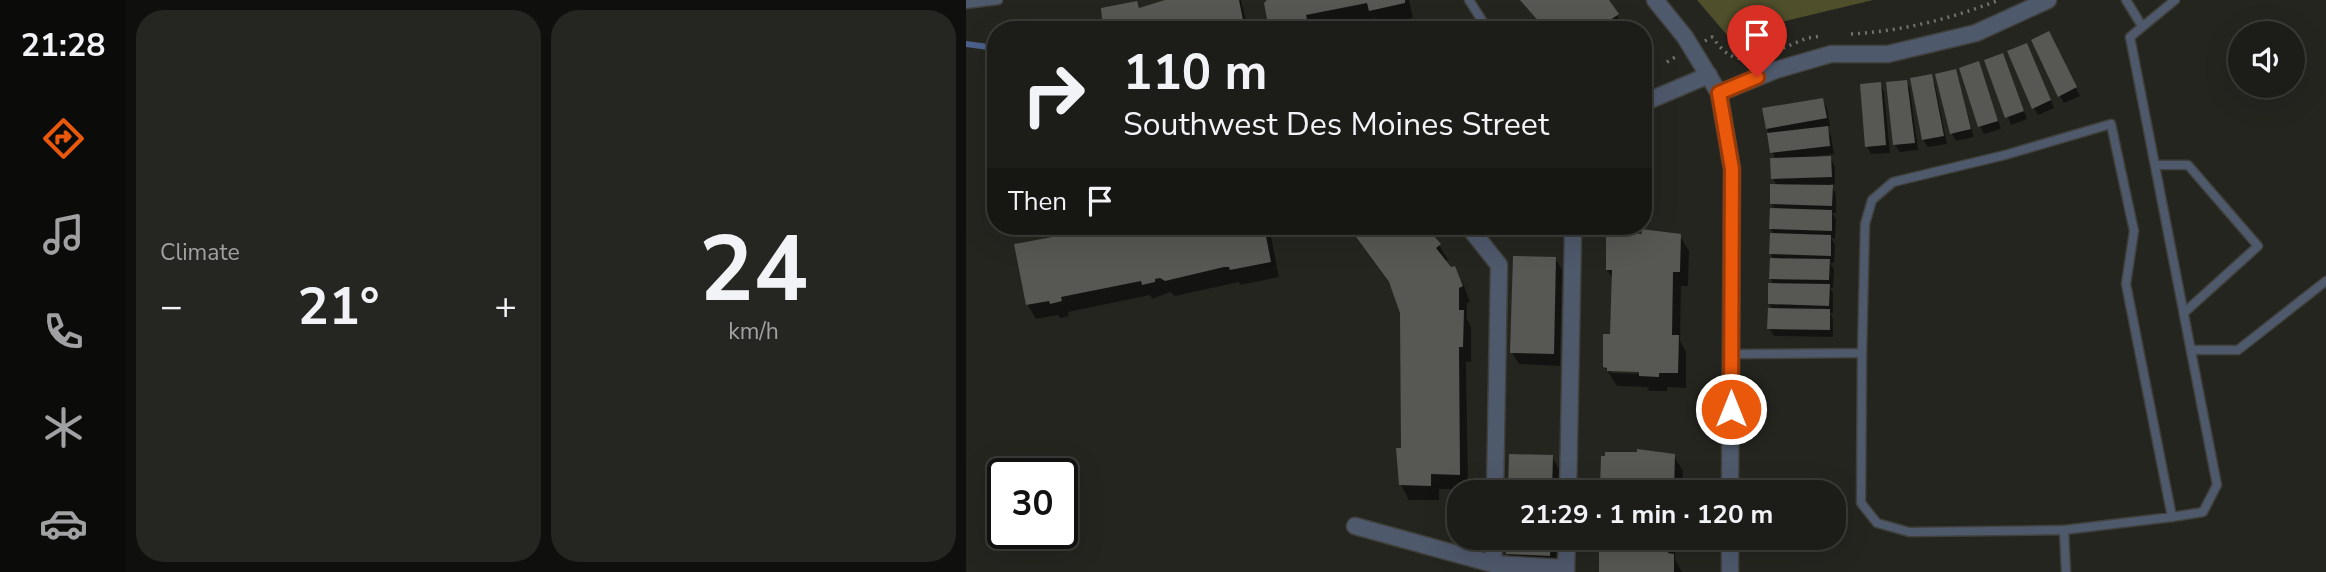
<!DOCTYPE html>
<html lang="en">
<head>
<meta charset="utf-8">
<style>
  :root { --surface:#1c1c18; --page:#252521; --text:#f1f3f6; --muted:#a0a1a2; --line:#3a3a37; --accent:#ea580c }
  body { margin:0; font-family:"Nunito Sans",sans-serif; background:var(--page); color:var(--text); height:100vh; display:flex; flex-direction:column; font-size:26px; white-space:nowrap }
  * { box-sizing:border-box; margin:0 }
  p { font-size:23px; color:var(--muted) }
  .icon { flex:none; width:38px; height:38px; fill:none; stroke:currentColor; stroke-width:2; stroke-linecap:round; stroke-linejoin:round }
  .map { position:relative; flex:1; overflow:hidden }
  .sheet { display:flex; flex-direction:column; gap:10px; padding:10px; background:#0f0f0d; width:840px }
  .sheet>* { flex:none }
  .banner { position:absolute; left:21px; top:21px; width:665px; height:214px; border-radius:28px; box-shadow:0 7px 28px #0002,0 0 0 2px var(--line); background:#1c1c18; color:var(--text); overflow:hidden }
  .buttons { position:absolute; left:1262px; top:21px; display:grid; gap:14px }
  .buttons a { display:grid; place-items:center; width:77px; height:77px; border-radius:50%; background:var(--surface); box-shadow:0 7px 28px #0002,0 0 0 2px var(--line); font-size:35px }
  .speed { position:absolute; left:21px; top:458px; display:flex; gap:14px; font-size:35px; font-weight:700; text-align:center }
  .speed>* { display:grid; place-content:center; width:91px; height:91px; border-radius:50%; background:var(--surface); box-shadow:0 7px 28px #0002,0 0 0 2px var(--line); line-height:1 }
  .speed .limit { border:4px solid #111; border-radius:10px; background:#fff; color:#111 }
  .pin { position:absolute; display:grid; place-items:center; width:60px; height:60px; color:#fff; margin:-72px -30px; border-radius:50% 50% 50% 0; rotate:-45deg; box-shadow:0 0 7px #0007 }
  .pin .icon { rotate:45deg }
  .me { position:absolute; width:77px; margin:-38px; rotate:0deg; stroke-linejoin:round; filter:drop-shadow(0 0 5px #0008) }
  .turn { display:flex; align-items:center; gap:24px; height:147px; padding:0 21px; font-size:32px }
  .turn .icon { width:91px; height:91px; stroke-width:2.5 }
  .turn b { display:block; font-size:49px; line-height:60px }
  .then { display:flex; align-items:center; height:66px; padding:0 21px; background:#0003; gap:14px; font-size:26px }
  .big { font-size:52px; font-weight:700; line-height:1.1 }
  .sheet .card { flex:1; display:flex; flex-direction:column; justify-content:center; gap:10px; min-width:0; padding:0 24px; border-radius:28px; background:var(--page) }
  .sheet .dial { align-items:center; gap:0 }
  .dial b { font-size:91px; line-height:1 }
  .heat { display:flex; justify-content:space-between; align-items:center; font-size:38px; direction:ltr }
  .sheet .tiles { flex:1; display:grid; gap:10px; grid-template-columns:repeat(2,1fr) }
  .trip { position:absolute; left:481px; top:480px; width:399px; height:70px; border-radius:28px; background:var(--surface); box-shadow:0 7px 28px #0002,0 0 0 2px var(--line); font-weight:700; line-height:70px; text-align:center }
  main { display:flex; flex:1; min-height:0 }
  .tabs { display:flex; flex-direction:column; width:126px; justify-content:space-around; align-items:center; background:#0b0b0a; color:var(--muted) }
  .tabs .icon { width:49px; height:49px }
  .tabs .current { color:var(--accent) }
  .tabs b { font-size:32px; color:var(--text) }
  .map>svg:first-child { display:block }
  .green { fill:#4f4f2b }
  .shadow { fill:#0007; fill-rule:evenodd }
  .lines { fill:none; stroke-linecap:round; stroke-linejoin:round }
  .stream { stroke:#4b608b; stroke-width:6 }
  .building { fill:#575853 }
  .service-casing { stroke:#40403c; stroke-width:11 }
  .minor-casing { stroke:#40403c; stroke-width:19 }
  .path { stroke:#74746f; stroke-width:3.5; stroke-dasharray:2 5; stroke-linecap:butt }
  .service { stroke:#4f596c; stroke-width:8 }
  .minor { stroke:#4f596c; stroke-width:16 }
  .route-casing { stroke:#983908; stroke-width:18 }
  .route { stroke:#ea580c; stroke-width:12 }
</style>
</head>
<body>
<main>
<nav class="tabs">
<b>21:28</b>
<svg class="icon current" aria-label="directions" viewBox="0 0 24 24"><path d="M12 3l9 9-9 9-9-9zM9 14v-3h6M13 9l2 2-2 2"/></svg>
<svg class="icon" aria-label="music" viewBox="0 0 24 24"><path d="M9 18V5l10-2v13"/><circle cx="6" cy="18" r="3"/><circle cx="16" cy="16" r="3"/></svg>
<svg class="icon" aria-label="phone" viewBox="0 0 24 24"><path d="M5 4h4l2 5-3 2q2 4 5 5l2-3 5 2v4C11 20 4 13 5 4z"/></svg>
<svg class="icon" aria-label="climate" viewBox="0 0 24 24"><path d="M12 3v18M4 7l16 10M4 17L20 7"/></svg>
<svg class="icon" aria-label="car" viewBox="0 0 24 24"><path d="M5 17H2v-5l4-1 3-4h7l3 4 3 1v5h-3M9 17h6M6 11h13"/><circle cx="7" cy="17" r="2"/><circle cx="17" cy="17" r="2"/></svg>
</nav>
<section class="sheet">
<div class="tiles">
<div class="card"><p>Climate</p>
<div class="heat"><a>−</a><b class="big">21°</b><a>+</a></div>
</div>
<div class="card dial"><b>24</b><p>km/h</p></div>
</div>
</section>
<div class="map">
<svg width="1360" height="572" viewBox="0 0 1360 572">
  <rect width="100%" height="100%" fill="#252520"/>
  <!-- green -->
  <polygon class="green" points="731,0 907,0 761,35"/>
  <!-- shadow -->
  <g class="shadow">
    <polygon points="210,0 275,0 282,30 140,30 171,3 174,9"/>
    <polygon points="303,0 443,0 447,18 413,25 409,18 349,30 305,30 300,5"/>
    <polygon points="557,0 641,0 660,30 572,30 575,25"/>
    <polygon points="1087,41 1114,96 1098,103 1094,96"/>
    <polygon points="1065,53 1088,108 1072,115 1068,108"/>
    <polygon points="1037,56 1061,119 1045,125 1021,61"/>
    <polygon points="1013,63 1035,129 1018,134 1014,126"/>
    <polygon points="989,71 1008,137 990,141 986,134"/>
    <polygon points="965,76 969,84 981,144 962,147 957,140"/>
    <polygon points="940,81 944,89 952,150 934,152 929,145"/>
    <polygon points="914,84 918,92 924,153 905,154 901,147"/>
    <polygon points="856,100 861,108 864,126 860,127 865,136 868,154 851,156 851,158 864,158 869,166 869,184 864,184 870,194 870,213 866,213 870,219 869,239 865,238 869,245 868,263 864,263 868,269 867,288 864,288 867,293 867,313 864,313 867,319 867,337 808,336 803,328 807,309 803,304 808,285 805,279 808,260 805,254 809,235 805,229 809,210 806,204 811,186 807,178 809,160 801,128"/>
    <polygon points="155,226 303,226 313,277 274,285 273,282 209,296 204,292 186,299 184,295 102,312 103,316 94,318 92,315 70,319 61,304 50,246"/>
    <polygon points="382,226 457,226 473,245 482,260 479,262 485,269 488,268 497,283 504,302 501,303 501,319 505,327 505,362 500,361 502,489 473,489 473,500 443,500 435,485 436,313 428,290"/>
    <path d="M714,236L723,251L722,286H715L714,341L720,352V388L701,387V391H683L681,387L651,386L639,367L646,336L647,279L641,270ZM645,370L682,371V374L645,373Z"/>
    <polygon points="589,258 596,270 594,366 553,364 546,353"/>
    <polygon points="690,451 692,456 708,456 717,471 716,492 637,492 641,454"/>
    <polygon points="586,457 593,469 592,492 544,492"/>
    <polygon points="542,537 591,537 590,567 549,565 542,554"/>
    <polygon points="641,537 710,537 709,559 716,572 635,572 641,554"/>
  </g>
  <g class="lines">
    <!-- stream -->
    <g class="stream">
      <polyline points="128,30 143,27"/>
      <polyline points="0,44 30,48"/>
    </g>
  </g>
  <!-- building -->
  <g class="building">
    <polygon points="199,0 273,0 279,30 137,30 135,8 171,1 173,8"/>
    <polygon points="301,0 439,0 439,3 403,11 401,3 340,15 342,24 303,30 298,3"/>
    <polygon points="554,0 643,0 653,14 637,25 637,30 571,30 569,27 574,23"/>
    <polygon points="1083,31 1111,87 1092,97 1065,40"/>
    <polygon points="1061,43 1085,100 1066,109 1041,51"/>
    <polygon points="1037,53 1058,111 1039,118 1018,60"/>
    <polygon points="1013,61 1032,121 1012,127 993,68"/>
    <polygon points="990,69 1005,129 984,134 969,74"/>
    <polygon points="966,74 978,136 956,140 944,78"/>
    <polygon points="941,80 949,143 927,145 920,82"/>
    <polygon points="915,82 920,145 899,147 894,84"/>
    <polygon points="857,98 861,118 800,129 796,108"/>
    <polygon points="862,126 864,146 804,153 801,133"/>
    <polygon points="865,156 866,177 805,179 804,158"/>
    <polygon points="804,184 867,185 866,206 804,204"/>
    <polygon points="804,208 866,210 866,231 803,229"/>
    <polygon points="145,226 298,226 305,262 264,270 263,267 258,267 199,281 194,278 189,279 189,282 176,285 175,281 95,297 96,301 84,304 83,301 60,305 48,244"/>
    <polygon points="382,226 459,226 475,244 470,248 485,267 489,266 497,286 493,288 493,310 498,310 497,347 493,347 494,475 465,474 465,486 433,485 430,448 435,448 434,313 423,282"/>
    <polygon points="675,229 715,234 714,272 707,272 706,335 713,335 712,373 693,373 693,377 673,376 673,372 641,371 641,368 637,367 637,334 644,334 646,270 640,270 640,237 644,237 644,233 676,234"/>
    <polygon points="804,233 865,235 865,256 803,254"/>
    <polygon points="547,256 590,257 588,354 544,353"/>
    <polygon points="804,258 864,259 863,280 803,279"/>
    <polygon points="802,283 864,284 863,306 802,304"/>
    <polygon points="802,308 864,309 864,330 801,329"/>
    <polygon points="671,449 709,454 708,491 634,490 635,456 639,456 639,452 671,452"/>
    <polygon points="543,454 587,455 586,492 542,492"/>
    <polygon points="541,537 585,537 584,556 540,554"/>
    <polygon points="639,537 702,537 702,553 708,554 708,572 633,572 633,552 639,552"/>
  </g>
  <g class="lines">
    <!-- service casing -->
    <g class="service-casing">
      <g id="service">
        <polyline points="503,0 522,30"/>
        <polyline points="1160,0 1176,26"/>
        <polyline points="0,4 32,0"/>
        <polyline points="1189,165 1222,165 1292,246 1220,311"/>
        <polyline points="1227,350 1272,350 1360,281"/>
        <polyline points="896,353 895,503 911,523 943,532 1098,530 1100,572"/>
        <polyline points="765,354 896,353 899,224 906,200 927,182 1039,155 1145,124 1168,231 1160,284 1206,517 1098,530"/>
        <polyline points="1206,517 1237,512 1251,485 1164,37 1209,0"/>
      </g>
    </g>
    <!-- minor casing -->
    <g class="minor-casing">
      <g id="minor">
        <polyline points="689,0 719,37 753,93 766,169 764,492"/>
        <polyline points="753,93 810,70 865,54 922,54 1010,33 1082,0"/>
        <polyline points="677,103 743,75"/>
        <polyline points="30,141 30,153"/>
        <polyline points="502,226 533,265 529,492"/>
        <polyline points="602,492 607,233 604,226"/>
        <polyline points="389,526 527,564 600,568"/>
        <polyline points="527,564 528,537"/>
        <polyline points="600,572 601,537"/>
        <polyline points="764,572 764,537"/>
      </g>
    </g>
    <!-- path -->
    <g class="path">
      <path d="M885,34C936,31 985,19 1033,0"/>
      <path d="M739,41L746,37C759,54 766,60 787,59"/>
      <polyline points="817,48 841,38 856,36"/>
      <polyline points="701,62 711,56"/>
    </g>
    <!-- service -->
    <use href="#service" class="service"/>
    <!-- minor -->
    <use href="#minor" class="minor"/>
  </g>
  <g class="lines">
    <!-- route casing -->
    <g class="route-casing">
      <polyline id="route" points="765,409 766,169 753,93 791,77"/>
    </g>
    <!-- route -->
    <use href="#route" class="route"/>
  </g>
</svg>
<div class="buttons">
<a><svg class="icon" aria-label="sound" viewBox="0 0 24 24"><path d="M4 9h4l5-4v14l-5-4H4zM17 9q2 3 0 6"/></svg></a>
</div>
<div class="speed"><div class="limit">30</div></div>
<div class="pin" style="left:791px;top:77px;background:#d93025"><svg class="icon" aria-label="arrive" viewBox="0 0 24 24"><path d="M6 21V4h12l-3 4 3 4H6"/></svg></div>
<svg class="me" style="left:765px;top:409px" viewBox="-20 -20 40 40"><circle r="17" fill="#ea580c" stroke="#fff" stroke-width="3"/><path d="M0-11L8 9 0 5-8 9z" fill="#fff"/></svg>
<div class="trip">21:29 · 1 min · 120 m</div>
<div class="banner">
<div class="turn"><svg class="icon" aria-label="right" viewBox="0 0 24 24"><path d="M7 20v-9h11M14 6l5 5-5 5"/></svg><div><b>110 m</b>Southwest Des Moines Street</div></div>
<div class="then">Then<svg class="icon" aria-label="arrive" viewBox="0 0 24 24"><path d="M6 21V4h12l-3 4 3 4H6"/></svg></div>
</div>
</div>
</main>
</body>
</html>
